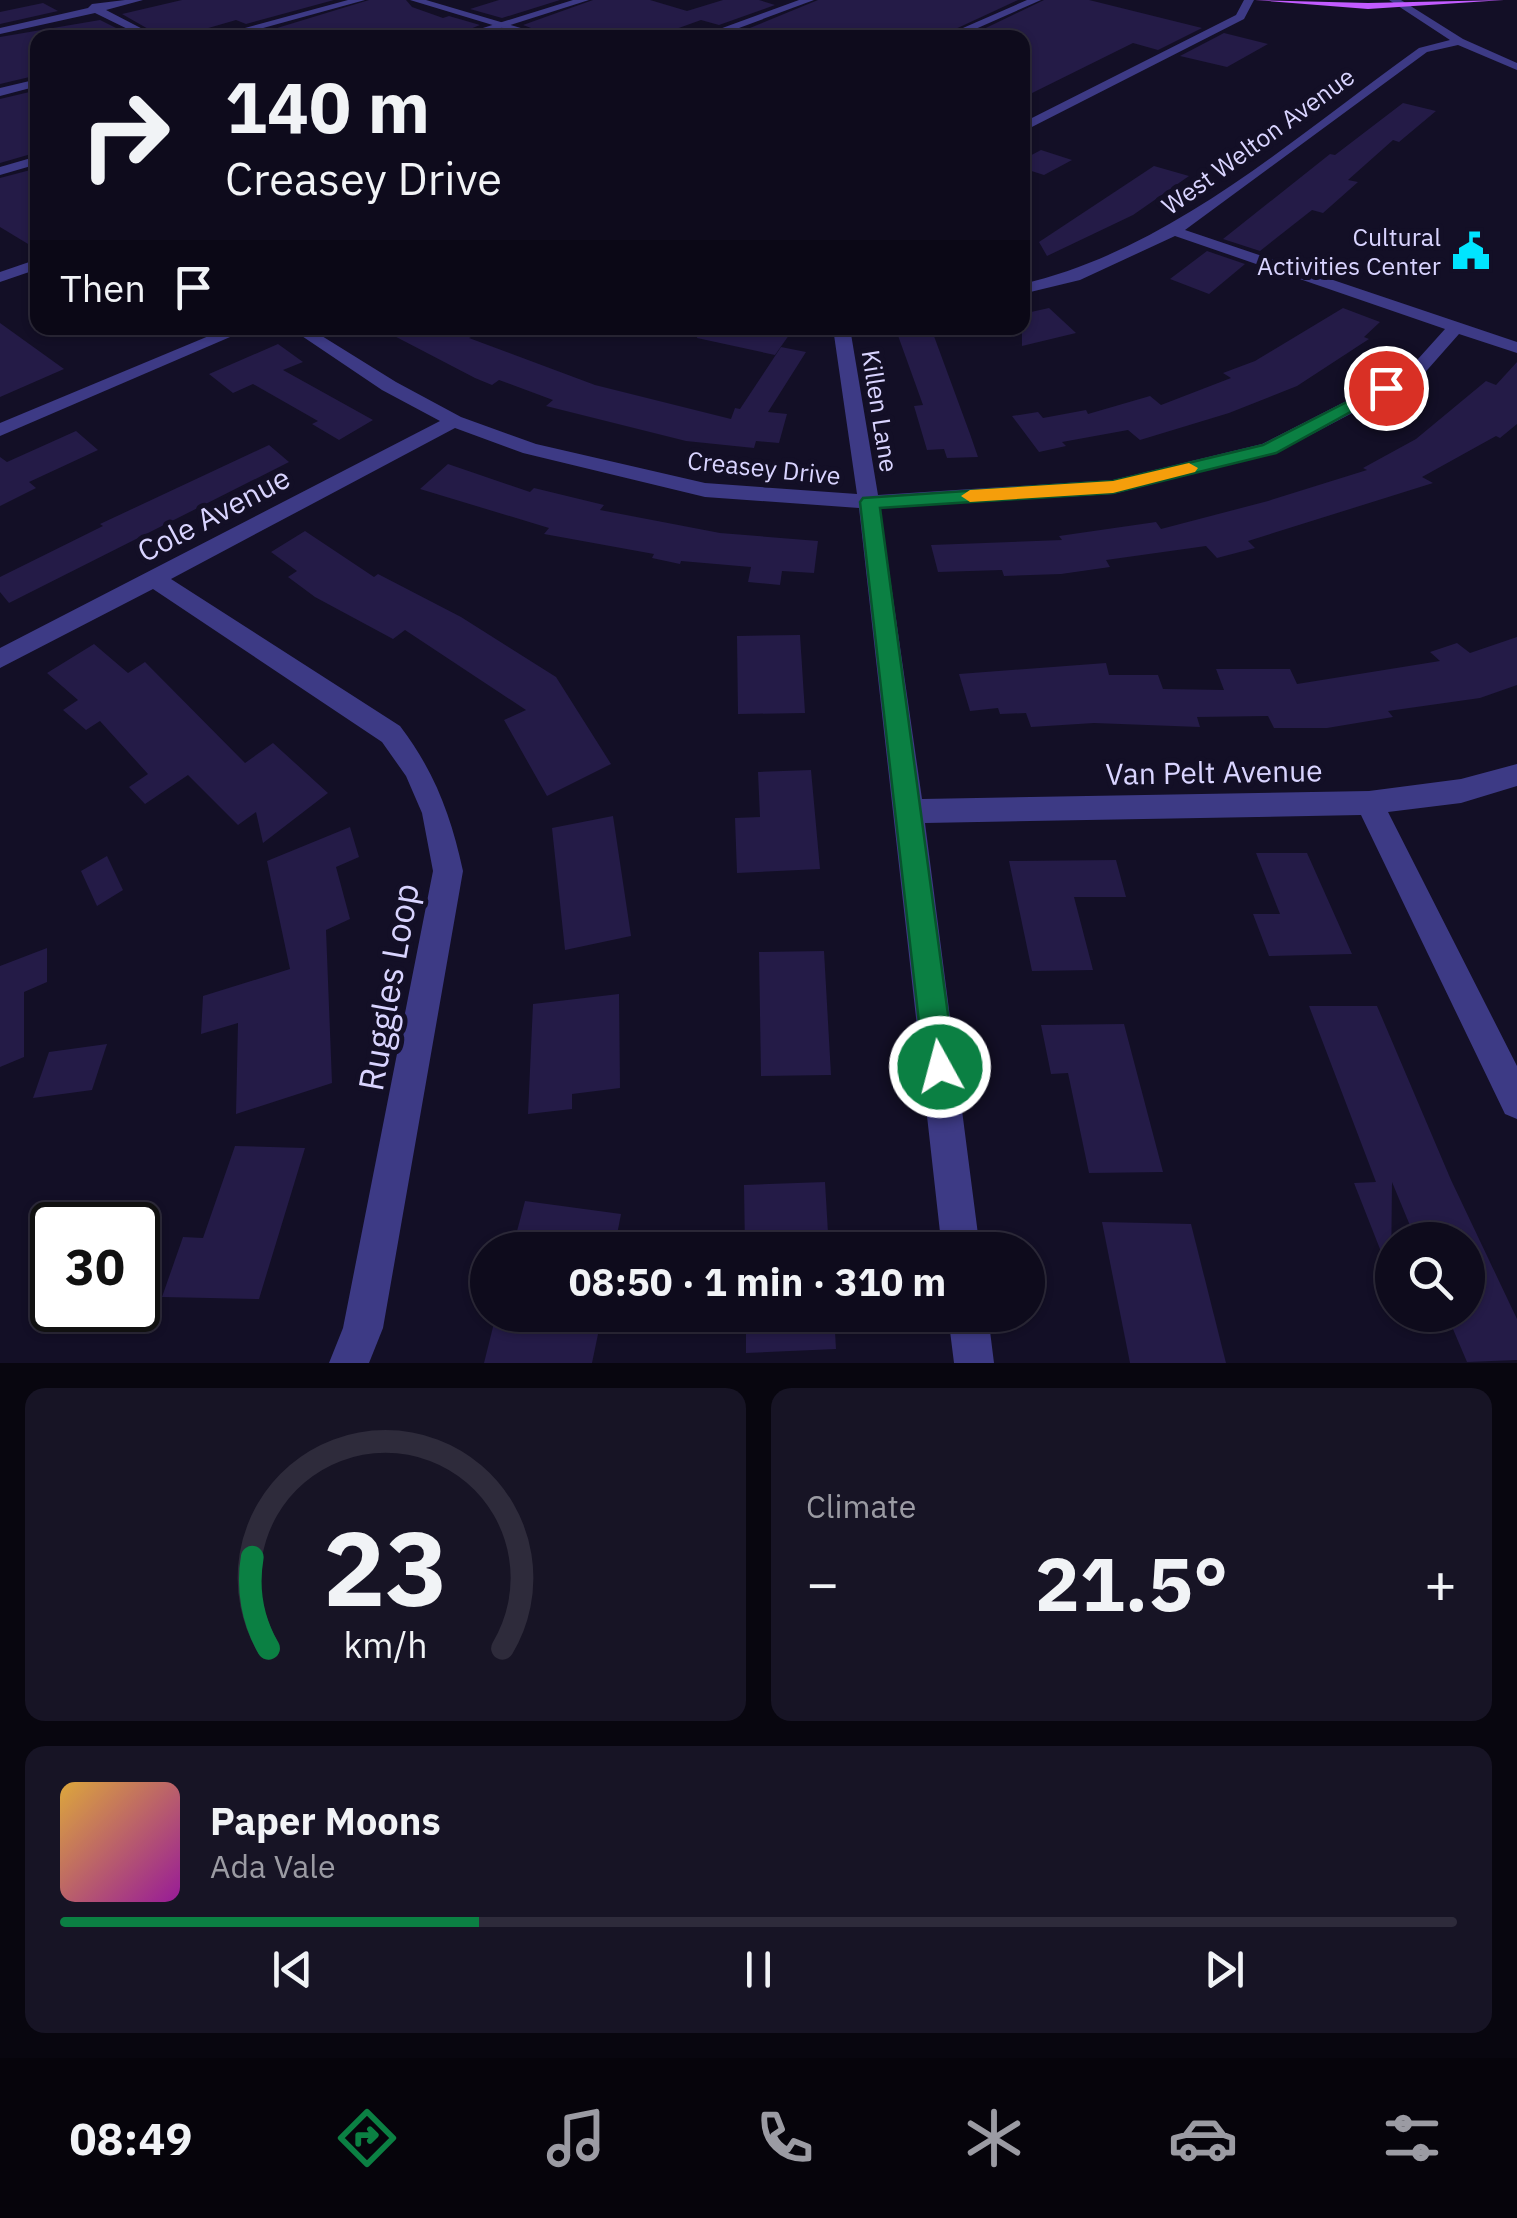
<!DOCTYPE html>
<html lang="en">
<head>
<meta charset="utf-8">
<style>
  :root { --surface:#0e0b1c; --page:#171425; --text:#f1f3f6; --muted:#9b9ba3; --line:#2e2b3b; --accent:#0b8043 }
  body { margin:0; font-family:"IBM Plex Sans",sans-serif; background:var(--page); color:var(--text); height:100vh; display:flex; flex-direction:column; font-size:38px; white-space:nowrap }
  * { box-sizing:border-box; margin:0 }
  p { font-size:32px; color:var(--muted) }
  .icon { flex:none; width:55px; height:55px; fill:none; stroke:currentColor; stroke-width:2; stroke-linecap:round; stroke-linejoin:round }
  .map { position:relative; height:1363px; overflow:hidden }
  .details { display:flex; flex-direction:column; gap:25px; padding:25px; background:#08060f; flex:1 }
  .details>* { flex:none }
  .guide { position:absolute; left:30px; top:30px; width:1000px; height:305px; border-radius:20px; box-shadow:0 2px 8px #0004,0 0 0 2px var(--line); background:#0e0b1c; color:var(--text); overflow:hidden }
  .controls { position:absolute; left:1375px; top:1222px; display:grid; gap:20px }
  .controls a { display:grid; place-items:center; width:110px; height:110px; border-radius:50%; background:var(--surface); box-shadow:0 2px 8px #0004,0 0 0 2px var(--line); font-size:50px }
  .speed { position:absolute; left:30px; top:1202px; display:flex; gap:20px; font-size:50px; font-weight:700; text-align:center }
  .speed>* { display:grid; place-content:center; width:130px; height:130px; border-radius:50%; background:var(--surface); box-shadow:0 2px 8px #0004,0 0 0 2px var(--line); line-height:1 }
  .speed .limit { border:5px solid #111; border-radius:15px; background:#fff; color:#111 }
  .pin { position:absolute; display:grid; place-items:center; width:85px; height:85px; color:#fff; margin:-42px; border:5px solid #fff; border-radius:50%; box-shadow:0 2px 10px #0007 }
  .me { position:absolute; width:110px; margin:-55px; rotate:353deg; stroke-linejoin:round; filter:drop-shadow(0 0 8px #0008) }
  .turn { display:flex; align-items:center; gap:35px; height:210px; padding:0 30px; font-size:45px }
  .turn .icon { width:130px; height:130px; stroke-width:2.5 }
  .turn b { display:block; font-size:70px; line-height:85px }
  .then { display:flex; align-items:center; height:95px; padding:0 30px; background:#0003; gap:20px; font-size:38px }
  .big { font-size:75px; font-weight:700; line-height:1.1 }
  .details .card { flex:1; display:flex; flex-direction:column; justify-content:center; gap:15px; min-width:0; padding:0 35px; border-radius:20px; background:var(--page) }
  .details .dial { align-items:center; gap:0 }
  .dial svg { height:260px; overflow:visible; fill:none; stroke:var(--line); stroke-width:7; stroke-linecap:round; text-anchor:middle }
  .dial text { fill:var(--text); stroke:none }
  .song { display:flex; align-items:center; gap:30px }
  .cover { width:120px; height:120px; border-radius:15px; background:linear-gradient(135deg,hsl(40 70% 55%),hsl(300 70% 35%)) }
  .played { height:10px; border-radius:5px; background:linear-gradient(90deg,var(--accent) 30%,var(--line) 30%) }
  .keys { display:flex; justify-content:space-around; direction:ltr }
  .heat { display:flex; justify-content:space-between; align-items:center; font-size:55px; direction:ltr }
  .details .tiles { flex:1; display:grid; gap:25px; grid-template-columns:1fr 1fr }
  .card:last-child { grid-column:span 2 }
  .trip { position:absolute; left:470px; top:1232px; width:575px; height:100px; border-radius:50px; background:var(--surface); box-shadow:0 2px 8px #0004,0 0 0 2px var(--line); font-weight:700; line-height:100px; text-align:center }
  .menu { display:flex; height:160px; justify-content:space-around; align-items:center; background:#06040b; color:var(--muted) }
  .menu .icon { width:70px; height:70px }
  .menu .current { color:var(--accent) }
  .menu b { font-size:45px; color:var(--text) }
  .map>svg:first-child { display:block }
  .building { fill:#241b47 }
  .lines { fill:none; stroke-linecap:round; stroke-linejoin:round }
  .minor { fill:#3d3a85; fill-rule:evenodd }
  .tertiary { fill:#3d3a85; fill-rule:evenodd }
  .primary { fill:#c25bff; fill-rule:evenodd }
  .route { fill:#0b8043; stroke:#07532c; stroke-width:2.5 }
  .slow { fill:#f59e0b }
  .labels { text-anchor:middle; stroke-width:10; stroke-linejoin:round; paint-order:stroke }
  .far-street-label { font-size:25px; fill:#d9d4ff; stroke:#130f26 }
  .far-poi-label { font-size:25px; fill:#d9d4ff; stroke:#130f26; text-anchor:end }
  .street-label { font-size:30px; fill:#d9d4ff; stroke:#130f26 }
  .near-street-label { font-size:35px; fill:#d9d4ff; stroke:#130f26 }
</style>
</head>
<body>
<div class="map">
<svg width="1517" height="1363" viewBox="0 0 1517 1363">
  <rect width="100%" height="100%" fill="#130f26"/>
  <!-- building -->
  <g class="building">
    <polygon points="182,0 334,0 246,24 236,20 174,38 164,38 122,14"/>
    <polygon points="369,0 406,0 412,7 443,18 449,16 480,25 448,38 279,38 264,32"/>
    <polygon points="499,0 560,0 502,18 470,9"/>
    <polygon points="593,0 650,0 687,11 723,0 759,0 775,5 719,25 701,20 651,38 558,38 523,25"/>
    <polygon points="818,0 1018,0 936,38 758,38 740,32"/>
    <polygon points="1044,0 1089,0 1202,28 1158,50 1133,43 1022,98 1022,38 965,38"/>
    <polygon points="43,3 58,11 0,24 0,12"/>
    <polygon points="100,20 136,38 38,38 38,75 0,84 0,37"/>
    <polygon points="1224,33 1268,44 1227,67 1180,56"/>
    <polygon points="38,90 38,152 0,163 0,99"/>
    <polygon points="1403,103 1436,111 1399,142 1393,140 1348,180 1358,182 1323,213 1312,210 1260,251 1223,239 1330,154 1335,155"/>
    <polygon points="1041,150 1072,160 1044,175 1022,168 1022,160"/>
    <polygon points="1154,166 1189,176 1133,215 1047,256 1039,242"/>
    <polygon points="38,168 38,250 0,227 0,178"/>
    <polygon points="1207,251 1245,264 1209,294 1170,279"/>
    <polygon points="1049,308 1076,333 1022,346 1022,314"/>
    <polygon points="1343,308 1380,322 1364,337 1369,339 1297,386 1229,413 1140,440 1128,430 1062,442 1066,446 1039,452 1012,416 1038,412 1043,418 1086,410 1088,414 1150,396 1161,405 1231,378 1223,373 1255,361"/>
    <polygon points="0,323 64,369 0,397"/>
    <polygon points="379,328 489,328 469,338 595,385 731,419 735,408 740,409 781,347 806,352 768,412 787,414 779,443 756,441 754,448 686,441 546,406 553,400 499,380 492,385 475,378"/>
    <polygon points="698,328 794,328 775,355 697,338"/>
    <polygon points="931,328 970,434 978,457 947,458 944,449 927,450 914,406 923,405 896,330"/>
    <polygon points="278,344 303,362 283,370 373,420 339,440 312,424 318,421 253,384 233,393 209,374"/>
    <polygon points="1517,362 1517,424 1500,438 1496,436 1422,477 1433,483 1248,541 1255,548 1217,558 1206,546 1106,560 1110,567 1061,574 1004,576 1002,570 938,572 931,545 1062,540 1059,536 1156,522 1161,529 1268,501 1367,470 1363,468 1416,439 1486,381 1496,385"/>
    <polygon points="76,431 98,450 29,482 36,488 0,506 0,457 7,462"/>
    <polygon points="269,445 289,462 9,603 0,592 0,577 103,526 100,524"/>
    <polygon points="448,464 530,492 534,488 604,505 600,510 720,533 818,541 814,573 782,571 780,585 748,582 751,567 681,561 680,564 652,558 654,554 544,534 549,528 420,489"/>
    <polygon points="305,531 374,577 378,574 461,617 556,677 611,764 547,796 504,720 526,710 405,630 393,639 315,597 288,577 297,571 271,552"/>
    <polygon points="800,635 805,713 738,714 737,636"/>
    <polygon points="1517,637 1517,685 1480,698 1388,711 1393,717 1327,728 1274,728 1268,716 1197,717 1200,727 1094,723 1031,727 1026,713 1000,714 998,708 970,711 959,674 1106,663 1109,675 1158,675 1163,689 1224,690 1216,669 1290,669 1297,684 1440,661 1430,652 1457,643 1470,653"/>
    <polygon points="94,644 128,673 145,662 245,763 273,743 328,793 263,843 256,812 238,825 188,775 145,804 129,787 148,774 100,721 86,730 63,710 78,700 47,673"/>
    <polygon points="811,770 820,869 737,873 735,818 760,817 758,772"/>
    <polygon points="613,816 631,936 565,950 552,828"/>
    <polygon points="350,827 359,857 336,867 350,919 326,930 332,1083 236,1114 238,1023 201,1034 203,996 290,969 267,861"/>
    <polygon points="1256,853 1307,853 1352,954 1269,956 1253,914 1280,914"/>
    <polygon points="107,856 123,890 97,906 81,871"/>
    <polygon points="1116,860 1126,897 1074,897 1093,970 1032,971 1009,861"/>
    <polygon points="47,948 47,982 24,992 24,1057 0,1067 0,966"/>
    <polygon points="824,951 831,1075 761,1076 759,952"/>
    <polygon points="619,994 620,1088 572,1094 572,1109 528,1114 533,1004"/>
    <polygon points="1309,1006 1377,1006 1451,1180 1517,1319 1517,1360 1467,1362 1447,1315 1468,1315 1468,1240 1416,1240 1392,1182 1391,1277 1354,1183 1376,1182"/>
    <polygon points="1124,1024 1163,1172 1089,1173 1068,1073 1051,1074 1041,1025"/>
    <polygon points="107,1044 92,1090 33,1098 49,1052"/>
    <polygon points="235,1146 305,1148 259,1299 162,1297 183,1237 203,1238"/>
    <polygon points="825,1182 829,1250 745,1250 744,1185"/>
    <polygon points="525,1201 621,1214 614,1250 512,1250"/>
    <polygon points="1102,1222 1191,1224 1226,1363 1130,1363"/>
    <polygon points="496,1315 602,1315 592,1363 484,1363"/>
    <polygon points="746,1315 834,1315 836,1349 746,1353"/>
  </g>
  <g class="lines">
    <!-- minor -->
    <g class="minor">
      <polygon points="125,0 143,0 106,10 160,38 146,38 95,13 0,34 0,28 88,8 92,4"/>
      <polygon points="348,0 365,0 227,38 208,38"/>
      <polygon points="410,0 426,0 555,38 536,38"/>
      <polygon points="799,0 814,0 712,38 695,38"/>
      <polygon points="1027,0 1041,0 955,38 940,38"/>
      <polygon points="1244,0 1254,0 1244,19 1022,132 1022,123 1236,15"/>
      <path d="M1389,0H1401L1463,39L1517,63V70L1458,45L1427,52L1185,230L1517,342V353L1459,334L1421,377L1276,453L1113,494L880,508L922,799L1369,791L1461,779L1517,764V786L1461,803L1388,812L1517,1066V1119L1505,1114L1361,815L925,823L980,1250H942L859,508L705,497L523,453L455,428L171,579L400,726C435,772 451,816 463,871L383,1328L369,1363H329L343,1328L433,871L422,813L406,776L382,742L153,589L0,668V648L440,421L382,390L290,328H309L396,382L461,417L536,444L705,483L857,494L833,328H850L878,495L1113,480L1262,444L1409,369L1445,329L1175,236L1080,280L1022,294V284C1171,250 1297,135 1419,48L1450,40Z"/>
      <polygon points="38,79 38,86 0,96 0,88"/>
      <polygon points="38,259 38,269 0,282 0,272"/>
      <polygon points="228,328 251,328 0,436 0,423"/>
      <polygon points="948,1315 988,1315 994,1363 954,1363"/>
    </g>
    <!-- tertiary -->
    <g class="tertiary">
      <polygon points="573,0 589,0 469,38 451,38"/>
      <polygon points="38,156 38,164 0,175 0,167"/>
    </g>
    <!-- primary -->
    <polygon class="primary" points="1255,0 1368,3 1504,0 1368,9"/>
  </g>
  <!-- route -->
  <polygon class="route" points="1380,385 1394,388 1276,453 1113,493 880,508 955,1067 950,1078 940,1082 929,1078 924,1067 860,502 863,498 1113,481 1263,445"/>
  <!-- slow -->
  <polygon class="slow" points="1189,463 1198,468 1195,472 1113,493 970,502 961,496 970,490 1113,481"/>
  <!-- icons -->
  <defs>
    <g id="civic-bare" transform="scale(3)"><path d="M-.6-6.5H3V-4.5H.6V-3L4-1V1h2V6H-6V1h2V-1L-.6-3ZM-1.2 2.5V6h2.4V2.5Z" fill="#00e5ff" stroke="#130f26" stroke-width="2.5" paint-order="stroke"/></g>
  </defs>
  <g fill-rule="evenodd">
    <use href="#civic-bare" x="1471" y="251"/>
  </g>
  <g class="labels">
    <!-- far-street labels -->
    <g class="far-street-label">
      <text transform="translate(1258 141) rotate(-36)" y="9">West Welton Avenue</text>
      <text transform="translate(880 411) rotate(81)" y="9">Killen Lane</text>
      <text transform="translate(764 468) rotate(6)" y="9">Creasey Drive</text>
    </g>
    <!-- far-poi labels -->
    <g class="far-poi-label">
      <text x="1441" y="246">Cultural<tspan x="1441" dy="29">Activities Center</tspan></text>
    </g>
    <!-- street labels -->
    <g class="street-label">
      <text transform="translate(214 515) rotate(-28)" y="10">Cole Avenue</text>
      <text transform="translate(1214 773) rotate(-1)" y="10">Van Pelt Avenue</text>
    </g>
    <!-- near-street labels -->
    <g class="near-street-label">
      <text transform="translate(389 987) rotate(-80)" y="12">Ruggles Loop</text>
    </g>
  </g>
</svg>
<div class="controls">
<a><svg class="icon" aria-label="search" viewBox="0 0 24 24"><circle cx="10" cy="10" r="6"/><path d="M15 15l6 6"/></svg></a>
</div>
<div class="speed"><div class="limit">30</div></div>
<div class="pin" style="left:1386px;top:388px;background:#d93025"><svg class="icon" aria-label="arrive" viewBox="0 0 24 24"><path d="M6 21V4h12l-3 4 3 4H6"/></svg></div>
<svg class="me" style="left:940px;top:1067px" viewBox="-20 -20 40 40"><circle r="17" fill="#0b8043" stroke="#fff" stroke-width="3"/><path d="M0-11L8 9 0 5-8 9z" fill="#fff"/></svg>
<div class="trip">08:50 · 1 min · 310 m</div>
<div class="guide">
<div class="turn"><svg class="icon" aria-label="right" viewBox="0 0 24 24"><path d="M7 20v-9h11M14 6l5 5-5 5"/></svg><div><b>140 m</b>Creasey Drive</div></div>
<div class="then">Then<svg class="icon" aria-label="arrive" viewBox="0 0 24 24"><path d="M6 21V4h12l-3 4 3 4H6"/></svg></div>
</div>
</div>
<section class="details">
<div class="tiles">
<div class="card dial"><svg viewBox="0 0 100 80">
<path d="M14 69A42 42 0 1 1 86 69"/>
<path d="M14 69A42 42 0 0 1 9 41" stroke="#0b8043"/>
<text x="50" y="56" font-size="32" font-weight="700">23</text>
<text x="50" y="72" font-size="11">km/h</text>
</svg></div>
<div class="card"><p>Climate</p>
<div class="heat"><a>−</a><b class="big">21.5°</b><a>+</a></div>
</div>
<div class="card">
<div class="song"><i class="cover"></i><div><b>Paper Moons</b><p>Ada Vale</p></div></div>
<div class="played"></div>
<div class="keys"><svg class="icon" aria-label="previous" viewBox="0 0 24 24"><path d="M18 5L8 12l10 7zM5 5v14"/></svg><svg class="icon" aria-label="pause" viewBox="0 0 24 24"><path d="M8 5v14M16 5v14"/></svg><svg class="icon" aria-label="next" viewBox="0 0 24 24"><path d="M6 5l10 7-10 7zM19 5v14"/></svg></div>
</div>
</div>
</section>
<nav class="menu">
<b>08:49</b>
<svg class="icon current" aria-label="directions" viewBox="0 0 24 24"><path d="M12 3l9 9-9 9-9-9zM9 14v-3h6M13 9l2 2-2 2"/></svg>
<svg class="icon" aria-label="music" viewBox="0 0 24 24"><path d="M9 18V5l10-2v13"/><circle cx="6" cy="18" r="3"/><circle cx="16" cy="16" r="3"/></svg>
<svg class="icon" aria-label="phone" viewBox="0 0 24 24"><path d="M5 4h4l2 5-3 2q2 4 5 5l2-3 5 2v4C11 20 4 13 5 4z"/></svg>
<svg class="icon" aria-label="climate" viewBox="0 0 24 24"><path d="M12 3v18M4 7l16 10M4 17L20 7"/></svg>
<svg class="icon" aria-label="car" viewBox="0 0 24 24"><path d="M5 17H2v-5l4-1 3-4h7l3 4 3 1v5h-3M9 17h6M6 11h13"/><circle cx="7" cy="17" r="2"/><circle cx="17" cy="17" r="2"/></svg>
<svg class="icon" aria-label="filters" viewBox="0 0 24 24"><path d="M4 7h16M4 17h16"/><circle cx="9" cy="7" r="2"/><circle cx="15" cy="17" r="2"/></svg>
</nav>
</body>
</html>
